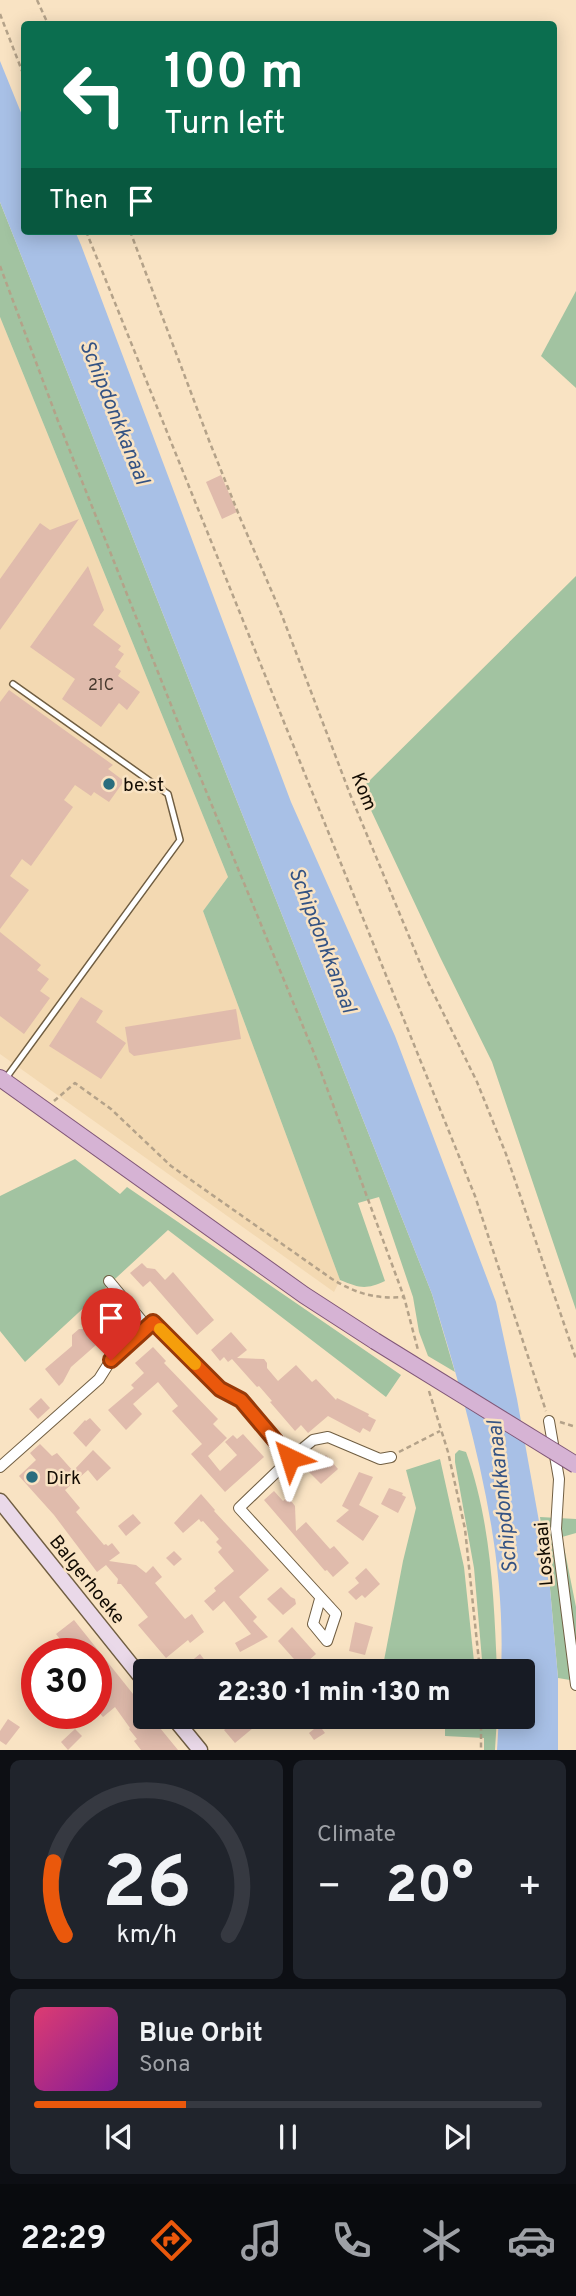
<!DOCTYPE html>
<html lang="en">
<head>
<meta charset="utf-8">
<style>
  :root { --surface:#171b24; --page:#20242c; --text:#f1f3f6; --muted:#9ea1a6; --line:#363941; --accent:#ea580c }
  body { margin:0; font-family:Overpass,sans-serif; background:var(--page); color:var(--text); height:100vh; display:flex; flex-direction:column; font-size:26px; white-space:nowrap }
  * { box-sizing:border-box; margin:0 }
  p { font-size:23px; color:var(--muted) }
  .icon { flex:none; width:38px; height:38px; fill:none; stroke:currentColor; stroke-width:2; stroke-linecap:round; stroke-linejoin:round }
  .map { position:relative; height:1750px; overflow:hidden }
  .sheet { display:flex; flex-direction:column; gap:10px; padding:10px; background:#0d0f14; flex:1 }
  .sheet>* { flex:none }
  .banner { position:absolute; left:21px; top:21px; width:536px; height:214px; border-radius:7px; box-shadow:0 4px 18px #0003; background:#0b6e4f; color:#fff; overflow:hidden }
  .speed { position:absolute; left:21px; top:1638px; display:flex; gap:14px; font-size:35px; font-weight:700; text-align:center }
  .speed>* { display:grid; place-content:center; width:91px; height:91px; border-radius:50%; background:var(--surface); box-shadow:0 4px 18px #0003; line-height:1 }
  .speed .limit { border:10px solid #d22; background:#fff; color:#111 }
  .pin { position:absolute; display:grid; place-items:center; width:60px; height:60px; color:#fff; margin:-72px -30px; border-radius:50% 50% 50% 0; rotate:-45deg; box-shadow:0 0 7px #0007 }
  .pin .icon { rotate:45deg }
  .me { position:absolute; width:77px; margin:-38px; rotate:319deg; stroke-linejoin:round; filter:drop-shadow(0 0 5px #0008) }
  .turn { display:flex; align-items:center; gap:24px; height:147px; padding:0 28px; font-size:32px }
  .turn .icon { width:91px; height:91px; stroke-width:2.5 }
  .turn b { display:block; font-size:49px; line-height:60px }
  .then { display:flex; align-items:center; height:66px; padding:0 28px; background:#0003; gap:14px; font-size:26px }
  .big { font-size:52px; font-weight:800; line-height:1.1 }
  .sheet .widget { flex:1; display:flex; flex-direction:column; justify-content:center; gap:10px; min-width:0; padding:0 24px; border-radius:10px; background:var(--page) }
  .sheet .dial { align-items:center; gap:0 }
  .dial svg { height:182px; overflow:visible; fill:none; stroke:var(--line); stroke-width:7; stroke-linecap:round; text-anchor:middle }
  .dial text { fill:var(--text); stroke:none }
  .song { display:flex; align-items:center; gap:21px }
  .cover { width:84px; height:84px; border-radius:10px; background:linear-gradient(135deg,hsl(340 70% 55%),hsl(290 70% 35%)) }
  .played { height:7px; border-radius:4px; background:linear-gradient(90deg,var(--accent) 30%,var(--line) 30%) }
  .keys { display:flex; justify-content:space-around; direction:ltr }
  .heat { display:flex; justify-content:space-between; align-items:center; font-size:38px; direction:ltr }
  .sheet .tiles { flex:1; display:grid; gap:10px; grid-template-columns:1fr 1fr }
  .widget:last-child { grid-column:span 2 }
  .trip { position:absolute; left:133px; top:1659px; width:402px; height:70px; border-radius:7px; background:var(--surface); box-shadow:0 4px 18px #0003; font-weight:800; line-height:70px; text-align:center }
  .tabs { display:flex; height:112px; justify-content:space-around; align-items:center; background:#090b0e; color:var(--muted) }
  .tabs .icon { width:49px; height:49px }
  .tabs .selected { color:var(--accent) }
  .tabs b { font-size:32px; color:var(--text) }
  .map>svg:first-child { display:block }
  .built { fill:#f3d9b2 }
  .green { fill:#a2c3a1 }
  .water { fill:#a8c0e6 }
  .building { fill:#e0bbac }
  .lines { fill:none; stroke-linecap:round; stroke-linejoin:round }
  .lane-casing { stroke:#705e42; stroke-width:8 }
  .street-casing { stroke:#705e42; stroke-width:12 }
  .secondary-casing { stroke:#705e42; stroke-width:17 }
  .primary-casing { stroke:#805778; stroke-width:18 }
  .path { stroke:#b4a289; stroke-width:2.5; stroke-dasharray:5 3.5; stroke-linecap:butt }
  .lane { stroke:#fff; stroke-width:5 }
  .street { stroke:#fff; stroke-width:10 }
  .secondary { stroke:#ead9e9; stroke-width:14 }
  .primary { stroke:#d6b3d4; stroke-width:16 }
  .primary-bridge-casing { stroke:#805778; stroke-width:18; stroke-linecap:butt }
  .primary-bridge { stroke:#d6b3d4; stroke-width:16 }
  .route-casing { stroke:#983908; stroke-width:18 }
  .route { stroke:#ea580c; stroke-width:12 }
  .slow { stroke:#f59e0b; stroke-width:12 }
  .poi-dot { fill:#2a6d7e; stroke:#f9e3c3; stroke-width:2.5 }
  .labels { text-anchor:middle; stroke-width:5; stroke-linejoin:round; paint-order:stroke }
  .number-label { font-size:16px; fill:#46382d }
  .poi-label { font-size:19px; fill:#130c03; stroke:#f9e3c3; text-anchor:start }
  .street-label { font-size:19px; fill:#130c03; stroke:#f9e3c3 }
  .water-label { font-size:21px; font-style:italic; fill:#345384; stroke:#f9e3c3 }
</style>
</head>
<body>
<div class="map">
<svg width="576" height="1750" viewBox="0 0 576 1750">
  <rect width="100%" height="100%" fill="#f9e3c3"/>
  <!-- built -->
  <polygon class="built" points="0,317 228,877 203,911 340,1280 334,1292 0,1054"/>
  <!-- green -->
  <g class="green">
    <path d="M0,202L432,1294L455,1372L428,1356L419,1332L413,1297L379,1197L358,1203L385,1281C365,1290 360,1288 340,1280L203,911L228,877L0,317Z"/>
    <polygon points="576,291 576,388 541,356"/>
    <polygon points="576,576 576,1310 492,1062 440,957 361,789"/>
    <polygon points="75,1159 120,1194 127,1187 401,1375 386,1397 168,1230 25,1362 0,1331 0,1196"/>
    <path d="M459,1450L466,1452C491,1521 494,1598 497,1671H483L474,1568L455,1462V1454Z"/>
    <polygon points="440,1459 464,1567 475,1671 382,1671 403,1561 416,1508 406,1470"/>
    <polygon points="540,1517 576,1519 576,1533 562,1537 576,1607 576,1681 558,1678 549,1577"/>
    <polygon points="445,1717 497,1717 495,1750 484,1750 484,1738 445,1736"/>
  </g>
  <!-- water -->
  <path class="water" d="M0,61L24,120V231H75L81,245L291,802L395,1036L496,1302L517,1399L549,1577L558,1678V1750H497L499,1717H523V1671H501C507,1543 469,1415 432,1294L0,202Z"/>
  <!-- building -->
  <g class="building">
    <polygon points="221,475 237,512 222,519 206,482"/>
    <polygon points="79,519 0,630 0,579 40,523 50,530"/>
    <polygon points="88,566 104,610 93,625 121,646 118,650 124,654 115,667 121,671 118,676 140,692 127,710 119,703 101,727 62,699 75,679 30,647"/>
    <polygon points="9,690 113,765 108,769 124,781 109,802 94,792 91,796 75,785 64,800 73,807 31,866 22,859 10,876 29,890 0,929 0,702"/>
    <polygon points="0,932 41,965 37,970 49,979 40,991 50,998 24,1034 0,1016"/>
    <polygon points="81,997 103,1011 96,1022 126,1043 101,1079 49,1046"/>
    <polygon points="236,1009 241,1039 134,1056 129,1052 125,1027"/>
    <polygon points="142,1263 147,1268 155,1269 165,1280 173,1272 214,1320 197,1335 150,1281 143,1287 130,1273"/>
    <polygon points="104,1303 119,1320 107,1330 102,1329 90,1315"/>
    <polygon points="79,1329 103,1329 92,1340 96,1345 71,1367 63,1382 59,1386 45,1369 72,1346 72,1335"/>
    <polygon points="231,1332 247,1350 237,1358 264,1359 267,1363 267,1368 278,1381 296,1365 312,1382 316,1379 336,1400 337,1398 369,1414 368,1416 376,1420 370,1432 363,1428 360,1433 328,1416 308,1433 301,1425 295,1431 270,1402 272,1401 259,1386 257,1387 232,1359 228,1362 224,1357 220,1361 211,1350"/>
    <polygon points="153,1347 166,1361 164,1363 218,1419 213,1424 227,1438 208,1456 220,1471 237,1455 225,1442 233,1435 237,1439 243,1434 264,1457 225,1492 191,1454 202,1444 172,1411 178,1406 158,1382 133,1404 142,1414 126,1430 108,1410 134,1388 131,1385 144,1373 135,1363"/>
    <polygon points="41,1398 50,1408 38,1419 29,1409"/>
    <polygon points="90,1418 101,1430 86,1447 73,1433 85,1420 86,1421"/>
    <polygon points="40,1444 52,1456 57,1453 73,1471 93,1450 111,1468 97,1481 88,1470 65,1490 80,1508 76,1512 104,1545 106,1544 108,1546 112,1543 120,1553 109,1561 136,1565 146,1573 153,1566 162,1577 155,1583 185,1619 192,1614 204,1632 190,1643 188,1640 166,1658 138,1625 148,1617 140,1607 121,1584 117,1584 118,1579 106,1565 97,1572 54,1515 19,1476 36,1460 30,1453"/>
    <polygon points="326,1455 338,1469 321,1484 308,1471"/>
    <polygon points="359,1472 373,1477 359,1505 379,1516 363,1541 336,1521 349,1510 342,1506"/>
    <polygon points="389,1488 403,1493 402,1495 406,1497 398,1513 381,1504"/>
    <polygon points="274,1491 283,1501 288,1497 295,1506 296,1531 306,1522 330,1549 334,1546 349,1563 333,1577 327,1570 325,1571 264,1500"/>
    <polygon points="201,1494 215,1510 214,1511 269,1570 239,1597 257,1617 253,1621 268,1637 240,1652 235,1643 251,1634 224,1601 213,1611 204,1601 216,1591 214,1588 234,1571 218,1552 222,1548 216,1542 219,1539 203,1521 201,1522 199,1519 183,1533 174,1523"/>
    <polygon points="133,1514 141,1523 126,1536 118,1526"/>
    <polygon points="174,1551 182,1559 174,1566 166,1558"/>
    <polygon points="366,1568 380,1584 365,1598 362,1595 356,1600 348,1592 359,1583 355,1578"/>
    <polygon points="281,1587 291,1597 295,1599 296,1604 283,1615 267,1599"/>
    <polygon points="74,1620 145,1709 145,1717 151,1717 178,1750 141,1750 134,1741 137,1739 129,1729 130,1728 115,1707 103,1717 96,1709 96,1654 72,1654 56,1634"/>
    <polygon points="355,1622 373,1627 365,1655 349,1651"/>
    <polygon points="292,1627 316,1654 301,1667 278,1641"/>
    <polygon points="200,1654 213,1671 179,1671"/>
    <polygon points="240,1717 266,1717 235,1743 224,1730"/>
    <polygon points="8,1719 20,1727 6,1745 0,1741 0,1731"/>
    <polygon points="319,1725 325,1733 314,1740 309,1733"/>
    <polygon points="75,1729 82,1736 68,1750 61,1742"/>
  </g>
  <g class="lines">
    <!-- lane casing -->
    <g class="lane-casing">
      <polyline id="lane" points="6,1078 180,840 168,794 13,684"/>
    </g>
    <!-- street casing -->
    <g class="street-casing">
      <g id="street">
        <polyline points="109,1281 147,1327"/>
        <polyline points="549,1421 559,1479 556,1529 576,1685"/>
        <polyline points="0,1467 99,1379 111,1360 153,1322 220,1389 241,1400 291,1458"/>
        <polyline points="320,1599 313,1624 327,1641 336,1614 239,1508 291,1458 313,1440 328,1437 380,1459 391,1457"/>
      </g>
    </g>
    <!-- secondary casing -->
    <g class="secondary-casing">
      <g id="secondary">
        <polyline points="0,1501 145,1682"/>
        <polyline points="173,1717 200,1750"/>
      </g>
    </g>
    <!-- primary casing -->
    <g class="primary-casing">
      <polyline id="primary" points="0,1078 304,1295 375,1341"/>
    </g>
    <!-- path -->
    <g class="path">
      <polyline points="37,0 48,24"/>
      <polyline points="0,14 24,76"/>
      <polyline points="86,231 475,1196 546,1411"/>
      <polyline points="130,231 210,443 241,520 281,613 350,794 428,982 477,1082 506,1154 576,1359"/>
      <polyline points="0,266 58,421 185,740 314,1053 404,1297 418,1350"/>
      <path d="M54,1101L75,1083L111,1109L171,1166L332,1279C357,1294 375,1299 404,1297"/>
      <polyline points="429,1391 448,1452 465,1529 480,1671"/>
      <polyline points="560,1422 576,1427"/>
      <polyline points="399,1452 440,1431"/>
      <polyline points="481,1717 481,1750"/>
    </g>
    <!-- lane -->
    <use href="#lane" class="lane"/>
    <!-- street -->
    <use href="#street" class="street"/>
    <!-- secondary -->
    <use href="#secondary" class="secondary"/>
    <!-- primary -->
    <use href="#primary" class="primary"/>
    <!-- primary-bridge casing -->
    <g class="primary-bridge-casing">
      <polyline id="primary-bridge" points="375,1341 576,1465"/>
    </g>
    <!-- primary-bridge -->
    <use href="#primary-bridge" class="primary-bridge"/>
  </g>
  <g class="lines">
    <!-- route casing -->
    <g class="route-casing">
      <polyline id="route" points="111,1360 153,1322 220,1389 241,1400 290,1458"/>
    </g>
    <!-- route -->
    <use href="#route" class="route"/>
    <!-- slow -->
    <polyline class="slow" points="160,1329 195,1364"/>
  </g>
  <!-- markers -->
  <g class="poi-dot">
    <circle cx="109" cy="784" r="7"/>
    <circle cx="32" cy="1477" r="7"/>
  </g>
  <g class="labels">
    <!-- number labels -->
    <g class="number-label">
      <text x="101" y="690">21C</text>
    </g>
    <!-- poi labels -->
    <g class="poi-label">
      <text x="123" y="791">be.st</text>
      <text x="46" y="1484">Dirk</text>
    </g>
    <!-- street labels -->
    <g class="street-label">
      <text transform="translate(365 791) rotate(68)" y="7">Kom</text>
      <text transform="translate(543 1554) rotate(-95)" y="7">Loskaai</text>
      <text transform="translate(88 1579) rotate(51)" y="7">Balgerhoeke</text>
    </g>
    <!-- water labels -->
    <g class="water-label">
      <text transform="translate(115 412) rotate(68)" y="7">Schipdonkkanaal</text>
      <text transform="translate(323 940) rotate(69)" y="7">Schipdonkkanaal</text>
      <text transform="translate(502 1497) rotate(-96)" y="7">Schipdonkkanaal</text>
    </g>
  </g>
</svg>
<div class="speed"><div class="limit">30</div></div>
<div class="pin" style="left:111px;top:1360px;background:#d93025"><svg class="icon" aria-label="arrive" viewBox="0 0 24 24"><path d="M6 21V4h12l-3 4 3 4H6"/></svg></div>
<svg class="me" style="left:290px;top:1458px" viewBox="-20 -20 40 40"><path d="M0-17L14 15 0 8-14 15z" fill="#ea580c" stroke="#fff" stroke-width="4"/></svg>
<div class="trip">22:30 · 1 min · 130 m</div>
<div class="banner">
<div class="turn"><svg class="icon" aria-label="left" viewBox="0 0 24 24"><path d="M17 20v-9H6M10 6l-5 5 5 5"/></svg><div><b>100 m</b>Turn left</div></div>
<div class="then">Then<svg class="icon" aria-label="arrive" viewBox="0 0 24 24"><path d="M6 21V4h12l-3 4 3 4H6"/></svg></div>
</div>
</div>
<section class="sheet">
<div class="tiles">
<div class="widget dial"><svg viewBox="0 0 100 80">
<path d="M14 69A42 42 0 1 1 86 69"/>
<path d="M14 69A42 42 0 0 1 9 37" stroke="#ea580c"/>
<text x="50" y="56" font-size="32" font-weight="700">26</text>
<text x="50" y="72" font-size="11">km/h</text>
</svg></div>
<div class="widget"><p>Climate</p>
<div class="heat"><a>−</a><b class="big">20°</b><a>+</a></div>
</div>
<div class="widget">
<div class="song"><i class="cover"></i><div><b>Blue Orbit</b><p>Sona</p></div></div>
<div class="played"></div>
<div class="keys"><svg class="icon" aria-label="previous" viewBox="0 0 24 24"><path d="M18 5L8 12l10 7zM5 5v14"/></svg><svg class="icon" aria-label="pause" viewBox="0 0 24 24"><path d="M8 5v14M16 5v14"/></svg><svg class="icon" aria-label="next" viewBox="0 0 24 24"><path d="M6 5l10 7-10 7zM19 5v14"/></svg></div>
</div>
</div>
</section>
<nav class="tabs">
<b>22:29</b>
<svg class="icon selected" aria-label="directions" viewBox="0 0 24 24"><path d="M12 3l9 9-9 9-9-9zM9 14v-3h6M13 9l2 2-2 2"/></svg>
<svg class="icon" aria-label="music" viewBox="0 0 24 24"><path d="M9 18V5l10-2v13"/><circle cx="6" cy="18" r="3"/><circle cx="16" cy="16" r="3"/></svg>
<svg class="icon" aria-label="phone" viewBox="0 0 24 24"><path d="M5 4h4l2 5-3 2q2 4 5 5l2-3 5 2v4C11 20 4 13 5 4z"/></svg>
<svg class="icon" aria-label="climate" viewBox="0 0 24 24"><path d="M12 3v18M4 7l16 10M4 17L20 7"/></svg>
<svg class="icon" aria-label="car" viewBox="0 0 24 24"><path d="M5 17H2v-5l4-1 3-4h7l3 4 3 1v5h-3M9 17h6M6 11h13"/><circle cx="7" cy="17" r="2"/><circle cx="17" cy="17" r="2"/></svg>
</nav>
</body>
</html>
